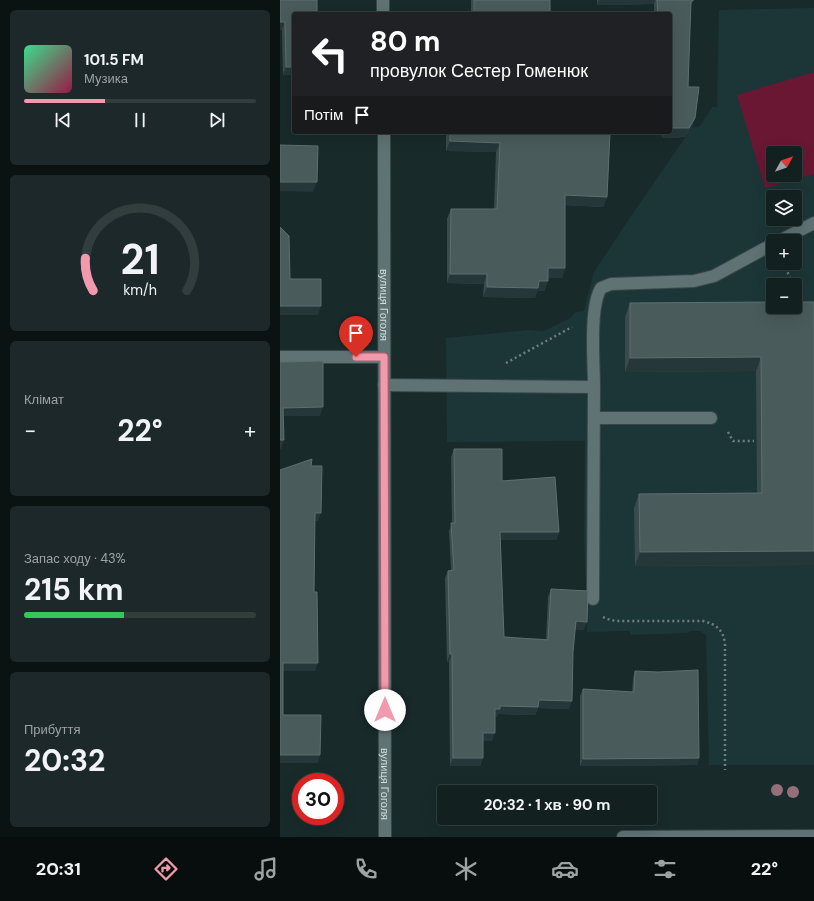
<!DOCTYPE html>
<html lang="uk">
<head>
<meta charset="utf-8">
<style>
  :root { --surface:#132020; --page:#1c2829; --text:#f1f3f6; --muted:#9da3a5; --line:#323e3e; --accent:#f29aad }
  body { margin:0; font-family:"DM Sans",sans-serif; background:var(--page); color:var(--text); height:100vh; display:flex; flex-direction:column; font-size:15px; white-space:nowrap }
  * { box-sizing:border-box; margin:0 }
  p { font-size:13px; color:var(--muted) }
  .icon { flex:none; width:22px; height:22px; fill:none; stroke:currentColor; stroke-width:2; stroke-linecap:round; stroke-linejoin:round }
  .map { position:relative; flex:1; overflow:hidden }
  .details { display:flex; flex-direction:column; gap:10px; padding:10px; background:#0a1212; width:280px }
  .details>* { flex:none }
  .guide { position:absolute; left:12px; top:12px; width:380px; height:122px; border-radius:4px; box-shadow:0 4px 16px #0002,0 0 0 1px var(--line); background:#202124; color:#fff; overflow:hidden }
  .needle { width:26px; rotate:50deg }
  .buttons { position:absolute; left:486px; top:146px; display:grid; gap:8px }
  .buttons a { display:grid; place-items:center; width:36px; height:36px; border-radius:4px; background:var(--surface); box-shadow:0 4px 16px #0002,0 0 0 1px var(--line); font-size:20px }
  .speed { position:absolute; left:12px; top:773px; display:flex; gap:8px; font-size:20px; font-weight:700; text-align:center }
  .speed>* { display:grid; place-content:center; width:52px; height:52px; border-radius:50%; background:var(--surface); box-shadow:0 4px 16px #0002,0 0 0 1px var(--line); line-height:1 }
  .speed .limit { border:6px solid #d22; background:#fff; color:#111 }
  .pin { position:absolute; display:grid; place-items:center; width:34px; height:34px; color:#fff; margin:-41px -17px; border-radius:50% 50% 50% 0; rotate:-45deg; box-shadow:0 0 4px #0007 }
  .pin .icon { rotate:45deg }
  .me { position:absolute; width:44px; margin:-22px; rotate:0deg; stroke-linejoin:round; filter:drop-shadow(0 0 3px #0008) }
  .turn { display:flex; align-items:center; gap:14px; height:84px; padding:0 12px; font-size:18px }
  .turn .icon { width:52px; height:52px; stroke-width:2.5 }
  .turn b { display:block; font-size:28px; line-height:34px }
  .then { display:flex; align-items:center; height:38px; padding:0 12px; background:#0003; gap:8px; font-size:15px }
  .big { font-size:30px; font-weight:700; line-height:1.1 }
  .details .card { flex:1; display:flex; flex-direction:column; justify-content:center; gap:6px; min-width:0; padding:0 14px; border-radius:6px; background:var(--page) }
  .details .dial { align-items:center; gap:0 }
  .dial svg { height:104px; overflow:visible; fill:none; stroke:var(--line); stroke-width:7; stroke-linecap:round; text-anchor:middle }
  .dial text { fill:var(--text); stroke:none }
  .song { display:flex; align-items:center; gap:12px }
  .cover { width:48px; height:48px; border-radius:6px; background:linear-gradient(135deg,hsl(150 70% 55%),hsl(340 70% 35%)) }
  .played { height:4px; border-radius:2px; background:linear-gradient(90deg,var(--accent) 35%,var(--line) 35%) }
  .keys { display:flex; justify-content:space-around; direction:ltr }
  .heat { display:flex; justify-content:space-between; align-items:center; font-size:22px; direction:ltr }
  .charge { height:6px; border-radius:3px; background:linear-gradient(90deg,#34c759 43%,var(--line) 0) }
  .trip { position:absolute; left:157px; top:785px; width:220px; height:40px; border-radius:4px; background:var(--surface); box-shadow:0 4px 16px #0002,0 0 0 1px var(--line); font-weight:700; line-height:40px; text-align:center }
  .tabs { display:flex; height:64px; justify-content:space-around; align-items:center; background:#080d0d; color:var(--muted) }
  .tabs .icon { width:28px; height:28px }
  .tabs .on { color:var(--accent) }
  .tabs b { font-size:18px; color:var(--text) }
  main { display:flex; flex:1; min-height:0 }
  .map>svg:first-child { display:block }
  .built { fill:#1c3638; fill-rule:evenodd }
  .green { fill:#691732; fill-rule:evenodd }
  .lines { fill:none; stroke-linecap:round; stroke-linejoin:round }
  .minor-casing { stroke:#394748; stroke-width:14 }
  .path { stroke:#707e7f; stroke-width:2.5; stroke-dasharray:2 3; stroke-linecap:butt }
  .minor { stroke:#5f7374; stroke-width:12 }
  .tree { fill:#94707a }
  .wall { fill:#394b4d }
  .shaded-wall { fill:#263739 }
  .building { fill:#4a5b5c; stroke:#5f6f70 }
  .route-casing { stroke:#9d6470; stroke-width:10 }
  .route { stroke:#f29aad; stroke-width:7 }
  .labels { text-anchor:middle; stroke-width:4; stroke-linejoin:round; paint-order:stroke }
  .street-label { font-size:11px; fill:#d2dddd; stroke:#0a1112 }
</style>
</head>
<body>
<main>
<section class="details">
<div class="card">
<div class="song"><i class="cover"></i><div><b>101.5 FM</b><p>Музика</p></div></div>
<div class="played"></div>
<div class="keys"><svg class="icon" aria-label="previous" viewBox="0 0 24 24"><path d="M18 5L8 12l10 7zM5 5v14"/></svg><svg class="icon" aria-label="pause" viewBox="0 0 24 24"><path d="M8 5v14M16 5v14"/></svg><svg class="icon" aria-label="next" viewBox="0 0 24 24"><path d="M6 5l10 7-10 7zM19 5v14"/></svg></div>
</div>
<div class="card dial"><svg viewBox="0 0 100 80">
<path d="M14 69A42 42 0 1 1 86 69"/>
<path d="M14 69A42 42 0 0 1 8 44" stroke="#f29aad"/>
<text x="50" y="56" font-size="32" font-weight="700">21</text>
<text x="50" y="72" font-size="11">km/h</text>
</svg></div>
<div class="card"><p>Клімат</p>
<div class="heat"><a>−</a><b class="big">22°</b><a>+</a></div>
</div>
<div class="card"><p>Запас ходу · 43%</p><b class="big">215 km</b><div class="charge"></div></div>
<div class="card"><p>Прибуття</p><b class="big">20:32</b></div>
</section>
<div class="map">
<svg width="534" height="837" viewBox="0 0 534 837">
  <rect width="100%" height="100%" fill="#192a2b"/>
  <!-- built -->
  <path class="built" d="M534,8V765H429L426,635L420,631H411L407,633L351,635L349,631L307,632L306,586L304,540L305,441L167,442L166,338L249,330L264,331L290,318L296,312L304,311L314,272L351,216L412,128L420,126L432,107H437L439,10ZM493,153H515V175H493ZM493,197H515V219H493ZM493,241H515V263H493ZM493,285H515V307H493Z"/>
  <!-- green -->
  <path class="green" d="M534,72V174L485,188L457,95ZM493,153H515V175H493Z"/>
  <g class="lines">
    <!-- minor casing -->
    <g class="minor-casing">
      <g id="minor">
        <polyline points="103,0 103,14"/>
        <path id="s1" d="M104,132L105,837"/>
        <polyline points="499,241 534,223"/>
        <polyline points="0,357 104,357"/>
        <path d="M104,385L314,387C314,363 309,308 321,288L331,284L414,281L434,276L493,244"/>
        <polyline points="314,418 431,418"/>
        <polyline points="313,599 314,387"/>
        <polyline points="343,837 534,836"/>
      </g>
    </g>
    <!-- path -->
    <g class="path">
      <polyline points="504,263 511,281 512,285"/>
      <polyline points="226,363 292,327"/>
      <polyline points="448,432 453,441 474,441"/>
      <path d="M323,617L327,619L336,621H423C436,624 443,630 445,643V770"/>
    </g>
    <!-- minor -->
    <use href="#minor" class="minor"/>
  </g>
  <!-- trees -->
  <g class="tree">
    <circle cx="497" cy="790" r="6"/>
    <circle cx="513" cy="792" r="6"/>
  </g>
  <!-- wall -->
  <g class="wall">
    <polygon points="0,0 37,0 14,75 3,75 2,30 0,30"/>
    <rect x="191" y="0" width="79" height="14"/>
    <polygon points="317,0 413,0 410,7 408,87 412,128 405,137 382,138 382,134 338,132 390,132 390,14 374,14 374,4 317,5"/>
    <polygon points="166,132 330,132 327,197 323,207 285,205 285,268 282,278 268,278 264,291 257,291 255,298 203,297 204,284 167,283 167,219 171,209 214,209 216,152 166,151"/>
    <polygon points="534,302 534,565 355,566 354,508 359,494 477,493 476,371 345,372 345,317 350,303"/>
    <polygon points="174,449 222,481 279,532 276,540 220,540 224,637 266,639 268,597 271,589 304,630 295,629 293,652 289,709 258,708 255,715 218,714 217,717 215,717 212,741 203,741 203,758 200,766 170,766 169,662 167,662 165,578 168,571 171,570 169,531 172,523 171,457"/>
    <polygon points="355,671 419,758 417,765 300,766 300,696 303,689 352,692 353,678"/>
  </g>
  <!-- shaded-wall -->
  <g class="shaded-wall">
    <polygon points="319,0 375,0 374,4 317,5"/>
    <polygon points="0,22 5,22 2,30 0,30"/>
    <polygon points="6,67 14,67 14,75 3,75"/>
    <polygon points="415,118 412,128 405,137 382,138 384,132 390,132 390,128"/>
    <polygon points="338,132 383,132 382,134"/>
    <polygon points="170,141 220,143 216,152 166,151"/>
    <polygon points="0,182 37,182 33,192 0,191"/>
    <polygon points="285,195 327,197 323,207 282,205"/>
    <polygon points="268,268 285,268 282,278 264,278"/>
    <polygon points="170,274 207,274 204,284 167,283"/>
    <polygon points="259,281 268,281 264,291 257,291 255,298 203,297 207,287"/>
    <polygon points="0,306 41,306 38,315 0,315"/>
    <polygon points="481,357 476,371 345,372 350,358"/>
    <polygon points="43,407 40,416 0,416 3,408"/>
    <polygon points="0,440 4,440 1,449 0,449"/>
    <polygon points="35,513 41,513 38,521 32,521"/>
    <polygon points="220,532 279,532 276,540 217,540"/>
    <polygon points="534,551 534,565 355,566 360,552"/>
    <polygon points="296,621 307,622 304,630 293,629"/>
    <polygon points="170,654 172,654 169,662 167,662"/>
    <polygon points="3,663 38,663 35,671 0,671"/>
    <polygon points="259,700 292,701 289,709 258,708 255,715 218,714 217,717 212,717 215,709 220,706"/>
    <polygon points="203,733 215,733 212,741 200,741"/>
    <polygon points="0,755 40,755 38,763 0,763"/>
    <polygon points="173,758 203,758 200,766 170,766"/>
    <polygon points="419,758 417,765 300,766 303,759"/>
  </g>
  <!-- building -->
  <g class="building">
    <polygon points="0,0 37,0 37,14 14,14 14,67 6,67 5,22 0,22"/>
    <rect x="194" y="0" width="76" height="14"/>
    <polygon points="377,0 413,0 413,1 411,1 408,87 419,87 415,118 409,128 390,128 390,14 378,14"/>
    <polygon points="170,132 330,132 327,197 285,195 285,268 268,268 268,281 259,281 258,288 207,287 207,274 170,274 171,209 217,209 220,143 170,141"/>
    <polygon points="0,145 38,146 37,182 0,182"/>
    <polygon points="0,227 9,236 10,279 41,279 41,306 0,306"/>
    <polygon points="493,302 493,307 515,307 515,302 534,302 534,551 360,552 359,494 482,493 481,357 350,358 350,303"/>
    <polygon points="43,361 43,407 3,408 4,440 0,440 0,362"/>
    <polygon points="174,449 222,449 222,481 275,477 279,532 220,532 224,637 268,640 271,589 308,591 307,622 296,621 293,652 292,701 259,700 258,707 220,706 220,709 215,709 215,733 203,733 203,758 173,758 172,654 170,654 168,571 174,570 171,523 175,523"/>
    <polygon points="32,459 31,466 42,466 41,513 35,513 34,592 37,592 38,663 3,663 3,715 41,715 40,755 0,755 0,470"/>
    <polygon points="418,670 419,758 303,759 303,689 354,692 355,671 378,672"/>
  </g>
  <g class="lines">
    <!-- route casing -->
    <g class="route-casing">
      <polyline id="route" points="76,357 104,357 105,710"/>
    </g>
    <!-- route -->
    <use href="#route" class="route"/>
  </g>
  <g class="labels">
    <!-- street labels -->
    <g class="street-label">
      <text dy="4" stroke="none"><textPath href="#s1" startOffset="173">вулиця Гоголя</textPath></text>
      <text dy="4" stroke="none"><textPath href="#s1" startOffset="652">вулиця Гоголя</textPath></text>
    </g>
  </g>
</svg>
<div class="buttons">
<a><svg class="needle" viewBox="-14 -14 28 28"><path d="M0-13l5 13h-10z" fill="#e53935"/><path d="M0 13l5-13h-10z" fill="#9da3a5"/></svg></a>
<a><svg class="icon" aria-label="layers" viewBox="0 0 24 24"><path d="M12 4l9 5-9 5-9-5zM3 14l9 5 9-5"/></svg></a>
<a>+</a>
<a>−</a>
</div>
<div class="speed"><div class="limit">30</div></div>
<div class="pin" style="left:76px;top:357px;background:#d93025"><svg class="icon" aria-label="arrive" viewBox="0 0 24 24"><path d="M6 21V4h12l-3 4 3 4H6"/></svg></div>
<svg class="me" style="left:105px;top:710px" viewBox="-20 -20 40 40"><circle r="19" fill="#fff"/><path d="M0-13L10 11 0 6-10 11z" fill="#f29aad"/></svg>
<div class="trip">20:32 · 1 хв · 90 m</div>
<div class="guide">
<div class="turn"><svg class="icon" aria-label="left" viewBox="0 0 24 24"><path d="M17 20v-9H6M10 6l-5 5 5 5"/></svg><div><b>80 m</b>провулок Сестер Гоменюк</div></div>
<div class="then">Потім<svg class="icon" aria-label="arrive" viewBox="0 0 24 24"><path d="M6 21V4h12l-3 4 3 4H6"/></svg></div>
</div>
</div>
</main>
<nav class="tabs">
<b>20:31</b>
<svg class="icon on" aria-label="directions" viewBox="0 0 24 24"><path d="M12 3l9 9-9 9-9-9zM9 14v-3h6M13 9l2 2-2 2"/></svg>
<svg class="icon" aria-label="music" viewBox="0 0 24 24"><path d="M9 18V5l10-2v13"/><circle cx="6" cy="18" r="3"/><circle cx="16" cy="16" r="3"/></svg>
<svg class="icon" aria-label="phone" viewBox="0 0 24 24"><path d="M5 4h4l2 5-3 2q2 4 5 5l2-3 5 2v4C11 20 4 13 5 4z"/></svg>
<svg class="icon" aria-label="climate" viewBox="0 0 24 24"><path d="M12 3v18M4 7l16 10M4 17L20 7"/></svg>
<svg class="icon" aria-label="car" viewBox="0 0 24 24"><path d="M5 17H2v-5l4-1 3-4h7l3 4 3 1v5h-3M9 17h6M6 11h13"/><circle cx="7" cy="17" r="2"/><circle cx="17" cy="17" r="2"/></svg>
<svg class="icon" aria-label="filters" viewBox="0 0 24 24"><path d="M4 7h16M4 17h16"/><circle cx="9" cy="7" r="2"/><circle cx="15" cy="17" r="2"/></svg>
<b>22°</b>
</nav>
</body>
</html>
